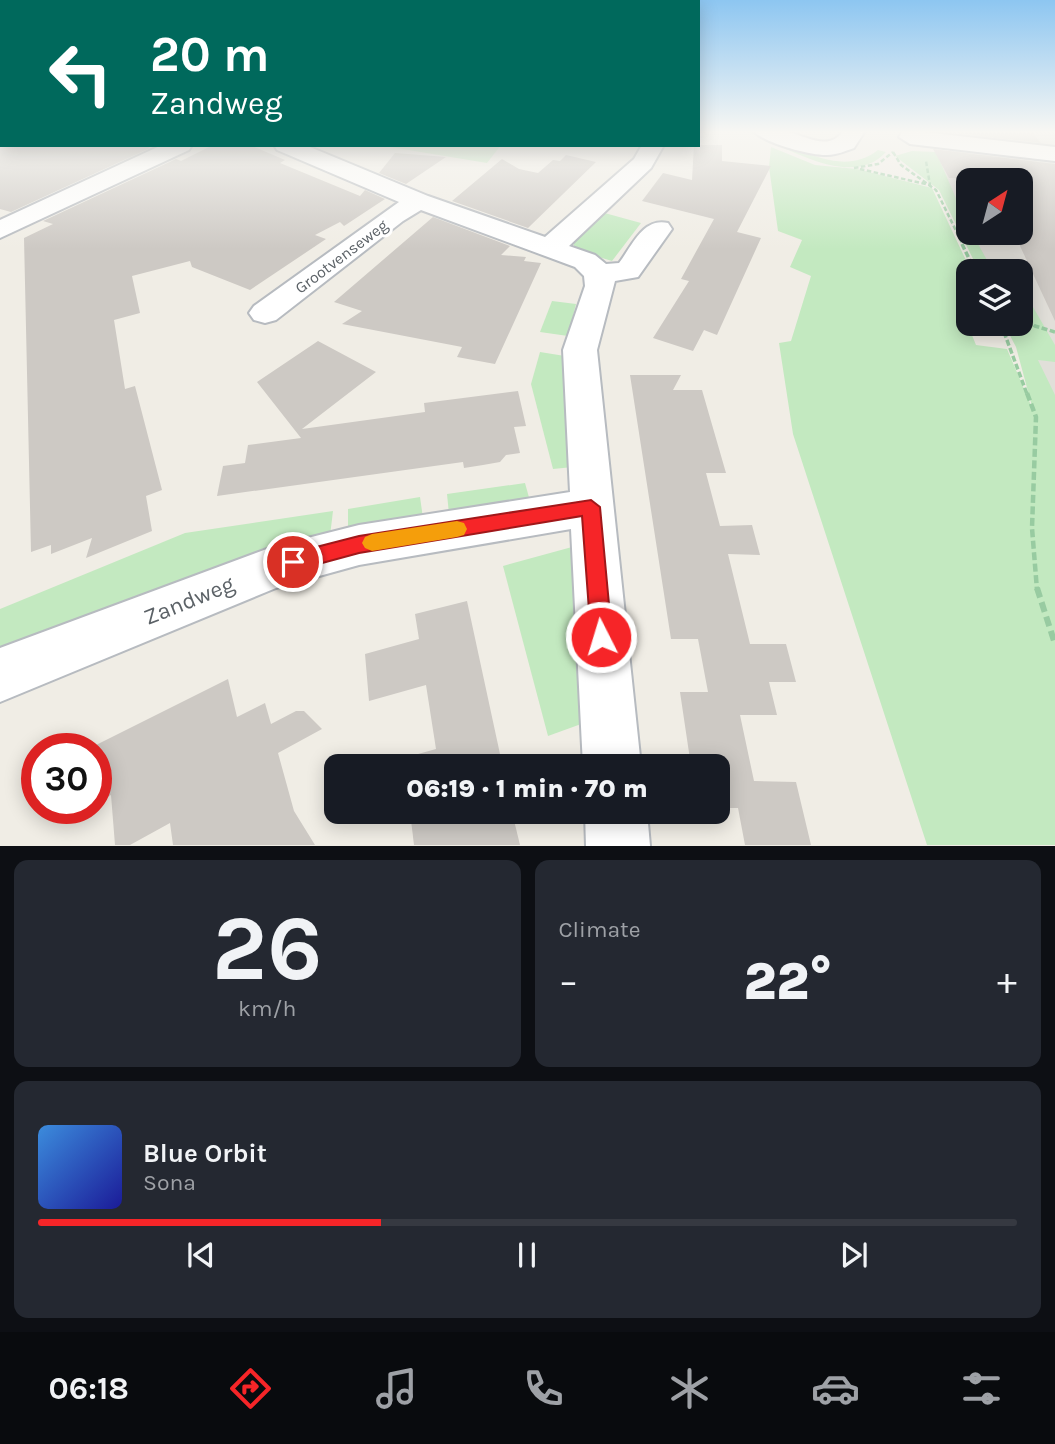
<!DOCTYPE html>
<html lang="en">
<head>
<meta charset="utf-8">
<style>
  :root { --surface:#171b24; --page:#242831; --text:#f1f3f6; --muted:#9ea1a6; --line:#363941; --accent:#f62528 }
  body { margin:0; font-family:Karla,sans-serif; background:var(--page); color:var(--text); height:100vh; display:flex; flex-direction:column; font-size:26px; white-space:nowrap }
  * { box-sizing:border-box; margin:0 }
  p { font-size:23px; color:var(--muted) }
  .icon { flex:none; width:38px; height:38px; fill:none; stroke:currentColor; stroke-width:2; stroke-linecap:round; stroke-linejoin:round }
  .map { position:relative; height:846px; overflow:hidden }
  .panel { display:flex; flex-direction:column; gap:14px; padding:14px; background:#0d0f14; flex:1 }
  .panel>* { flex:none }
  .top-card { position:absolute; left:0px; top:0px; width:700px; height:147px; box-shadow:0 4px 18px #0003; background:#00695c; color:#fff; overflow:hidden }
  .needle { width:46px; rotate:36deg }
  .buttons { position:absolute; left:956px; top:168px; display:grid; gap:14px }
  .buttons a { display:grid; place-items:center; width:77px; height:77px; border-radius:14px; background:var(--surface); box-shadow:0 4px 18px #0003; font-size:35px }
  .speed { position:absolute; left:21px; top:733px; display:flex; gap:14px; font-size:35px; font-weight:700; text-align:center }
  .speed>* { display:grid; place-content:center; width:91px; height:91px; border-radius:50%; background:var(--surface); box-shadow:0 4px 18px #0003; line-height:1 }
  .speed .limit { border:10px solid #d22; background:#fff; color:#111 }
  .pin { position:absolute; display:grid; place-items:center; width:60px; height:60px; color:#fff; margin:-30px; border:4px solid #fff; border-radius:50%; box-shadow:0 2px 7px #0007 }
  .me { position:absolute; width:77px; margin:-38px; rotate:355deg; stroke-linejoin:round; filter:drop-shadow(0 0 5px #0008) }
  .turn { display:flex; align-items:center; gap:24px; height:147px; padding:0 35px; font-size:32px }
  .turn .icon { width:91px; height:91px; stroke-width:2.5 }
  .turn b { display:block; font-size:49px; line-height:60px }
  .big { font-size:52px; font-weight:800; line-height:1.1 }
  .panel .tile { flex:1; display:flex; flex-direction:column; justify-content:center; gap:10px; min-width:0; padding:0 24px; border-radius:14px; background:var(--page) }
  .panel .dial { align-items:center; gap:0 }
  .dial b { font-size:91px; line-height:1 }
  .song { display:flex; align-items:center; gap:21px }
  .cover { width:84px; height:84px; border-radius:10px; background:linear-gradient(135deg,hsl(210 70% 55%),hsl(240 70% 35%)) }
  .played { height:7px; border-radius:4px; background:linear-gradient(90deg,var(--accent) 35%,var(--line) 35%) }
  .keys { display:flex; justify-content:space-around; direction:ltr }
  .heat { display:flex; justify-content:space-between; align-items:center; font-size:38px; direction:ltr }
  .panel .tiles { flex:1; display:grid; gap:14px; grid-template-columns:1fr 1fr }
  .tile:last-child { grid-column:span 2 }
  .trip { position:absolute; left:324px; top:754px; width:406px; height:70px; border-radius:14px; background:var(--surface); box-shadow:0 4px 18px #0003; font-weight:800; line-height:70px; text-align:center }
  .tab-bar { display:flex; height:112px; justify-content:space-around; align-items:center; background:#090b0e; color:var(--muted) }
  .tab-bar .icon { width:49px; height:49px }
  .tab-bar .active { color:var(--accent) }
  .tab-bar b { font-size:32px; color:var(--text) }
  .map>svg:first-child { display:block }
  .industrial { fill:#e1dfd9 }
  .green { fill:#c3e9c0 }
  .building { fill:#cdc9c4 }
  .lines { fill:none; stroke-linecap:round; stroke-linejoin:round }
  .minor-casing { stroke:#b7bbc0; stroke-width:4 }
  .path-far3 { stroke:#98cba1; stroke-width:2.5; stroke-dasharray:4.5 2.5; stroke-linecap:butt }
  .path-far2 { stroke:#98cba1; stroke-width:3.5; stroke-dasharray:6 2.5; stroke-linecap:butt }
  .path-far1 { stroke:#98cba1; stroke-width:4.5; stroke-dasharray:8 3.5; stroke-linecap:butt }
  .path { stroke:#98cba1; stroke-width:6; stroke-dasharray:10 5; stroke-linecap:butt }
  .minor { fill:#fff; fill-rule:evenodd }
  .route { fill:#f62528; stroke:#a0181a; stroke-width:2 }
  .slow { fill:#f59e0b }
  .labels { text-anchor:middle; stroke-width:6; stroke-linejoin:round; paint-order:stroke }
  .far-street-label { font-size:16px; fill:#5c6267; stroke:#fff }
  .near-street-label { font-size:23px; fill:#5c6267; stroke:#fff }
</style>
</head>
<body>
<div class="map">
<svg width="1055" height="846" viewBox="0 0 1055 846">
  <rect width="100%" height="100%" fill="#f0ede5"/>
  <!-- industrial -->
  <polygon class="industrial" points="962,131 1055,131 1055,407 1020,324 1020,271 989,271 970,233 1020,233 1020,180 968,180 968,228 938,167"/>
  <!-- green -->
  <g class="green">
    <path d="M743,131C783,133 834,184 878,150L886,152C850,192 781,142 743,131Z"/>
    <polygon points="378,145 501,145 487,163"/>
    <polygon points="771,147 815,165 857,169 932,188 971,271 968,271 968,306 960,306 976,345 1007,349 1033,410 1016,347 1004,324 1020,324 1020,305 1033,307 1055,345 1055,362 1038,360 1055,395 1055,845 927,845 793,434 779,343 791,341 811,276 790,267 802,240 778,231 769,167"/>
    <polygon points="912,151 936,152 968,226 968,233 972,233 993,271 979,271 939,190 895,156"/>
    <polygon points="601,212 641,223 612,261 582,252 574,246 573,240"/>
    <polygon points="552,301 576,304 568,336 540,332"/>
    <polygon points="540,352 571,357 573,467 553,469 531,384"/>
    <polygon points="525,483 530,501 449,514 447,494"/>
    <polygon points="420,497 423,518 348,531 348,509"/>
    <polygon points="333,511 330,536 0,660 0,609 185,533"/>
    <polygon points="572,547 595,719 548,736 503,566"/>
  </g>
  <!-- building -->
  <g class="building">
    <polygon points="939,131 1031,131 1041,143"/>
    <polygon points="0,145 145,145 150,148 11,212 0,209"/>
    <polygon points="213,145 250,145 285,160 280,163 360,196 365,190 385,199 344,226 340,222 315,235 326,239 250,290 192,267 190,261 132,276 140,313 114,320 125,389 135,386 162,490 146,496 152,531 86,558 92,538 51,554 51,545 31,552 24,238 53,224 43,221 176,159 181,161"/>
    <polygon points="694,145 722,145 722,161 771,166 737,232 761,238 717,335 704,330 693,351 653,338 689,281 681,279 714,219 642,201 663,173 692,180"/>
    <polygon points="933,149 1055,164 1055,321 1020,246 1020,180 949,178"/>
    <polygon points="395,153 446,157 406,184 379,173"/>
    <polygon points="566,155 596,162 528,228 452,201 502,159 519,169 538,173 553,160 560,161"/>
    <polygon points="433,217 510,246 501,255 526,257 524,261 541,263 495,364 457,357 462,347 342,324 362,311 334,302"/>
    <polygon points="318,341 376,372 302,429 425,412 424,403 518,391 526,426 514,427 520,453 506,455 500,462 483,465 464,468 463,462 217,496 223,466 245,463 248,445 301,438 257,382"/>
    <polygon points="630,375 681,375 673,390 702,390 726,473 706,473 720,526 752,525 760,555 728,554 750,644 786,644 796,682 769,682 777,715 740,715 754,781 796,782 811,845 745,845 738,808 718,808 718,766 691,766 680,692 708,692 698,639 671,639"/>
    <polygon points="467,601 500,754 459,766 375,766 436,749 426,685 369,701 365,654 419,639 415,614"/>
    <polygon points="228,679 237,717 265,703 271,724 296,711 304,711 322,729 278,753 294,811 315,845 173,845 170,823 130,845 115,845 111,795 96,803 96,745"/>
    <polygon points="410,812 512,812 520,845 414,845"/>
  </g>
  <g class="lines">
    <!-- minor casing -->
    <g class="minor-casing">
      <g id="minor">
        <path d="M754,131C765,131 778,129 788,132C807,136 829,152 843,131H865L854,148C845,151 837,155 827,155C812,156 763,143 754,131Z"/>
        <polygon points="915,131 1055,147 1055,161 910,144 899,137 902,132"/>
        <polygon points="162,145 192,145 189,150 0,238 0,220"/>
        <path d="M274,145H305L428,196L545,237L634,159L642,145H664L651,168L569,246L595,255L606,264L619,263C632,246 643,217 668,223L672,229L638,277L615,281L597,350L641,766H583L571,529L359,565L276,588L0,702V648L272,547L359,525L570,492L563,350L585,286L584,276L575,267L421,210L403,221L276,320L265,323L254,320L249,313L254,306L399,202L277,150Z"/>
        <polygon points="585,812 647,812 650,846 586,846"/>
      </g>
    </g>
    <!-- path-far3 -->
    <g class="path-far3">
      <polyline points="893,152 901,165 936,190 963,245"/>
      <polyline points="854,168 878,164 893,152"/>
      <polyline points="860,169 930,185 926,161"/>
    </g>
    <!-- path-far2 -->
    <g class="path-far2">
      <polyline points="962,244 975,271"/>
      <polyline points="1020,315 1035,326 1055,332"/>
      <polyline points="1001,324 1027,394"/>
    </g>
    <!-- path-far1 -->
    <polyline class="path-far1" points="1027,393 1036,417 1032,528 1037,590"/>
    <!-- path -->
    <polyline class="path" points="1037,588 1055,644"/>
    <!-- minor -->
    <use href="#minor" class="minor"/>
  </g>
  <!-- sky -->
  <linearGradient id="sky" x2="0" y2="1"><stop stop-color="#8dc6f1"/><stop offset="0.53" stop-color="#f8f7f3"/><stop offset="1" stop-color="#f8f7f3" stop-opacity="0"/></linearGradient>
  <rect width="1055" height="249" fill="url(#sky)"/>
  <!-- route -->
  <polygon class="route" points="591,500 600,507 612,637 609,644 601,647 594,644 591,637 582,516 359,553 293,571 286,568 284,562 286,556 293,553 359,536"/>
  <!-- slow -->
  <polygon class="slow" points="457,521 464,523 467,529 464,535 457,537 372,551 365,548 362,543 365,537 372,534"/>
  <g class="labels">
    <!-- far-street labels -->
    <g class="far-street-label">
      <text transform="translate(341 256) rotate(-37)" y="6">Grootvenseweg</text>
    </g>
    <!-- near-street labels -->
    <g class="near-street-label">
      <text transform="translate(189 600) rotate(-22)" y="8">Zandweg</text>
    </g>
  </g>
</svg>
<div class="buttons">
<a><svg class="needle" viewBox="-14 -14 28 28"><path d="M0-13l5 13h-10z" fill="#e53935"/><path d="M0 13l5-13h-10z" fill="#9ea1a6"/></svg></a>
<a><svg class="icon" aria-label="layers" viewBox="0 0 24 24"><path d="M12 4l9 5-9 5-9-5zM3 14l9 5 9-5"/></svg></a>
</div>
<div class="speed"><div class="limit">30</div></div>
<div class="pin" style="left:293px;top:562px;background:#d93025"><svg class="icon" aria-label="arrive" viewBox="0 0 24 24"><path d="M6 21V4h12l-3 4 3 4H6"/></svg></div>
<svg class="me" style="left:601px;top:637px" viewBox="-20 -20 40 40"><circle r="17" fill="#f62528" stroke="#fff" stroke-width="3"/><path d="M0-11L8 9 0 5-8 9z" fill="#fff"/></svg>
<div class="trip">06:19 · 1 min · 70 m</div>
<div class="top-card">
<div class="turn"><svg class="icon" aria-label="left" viewBox="0 0 24 24"><path d="M17 20v-9H6M10 6l-5 5 5 5"/></svg><div><b>20 m</b>Zandweg</div></div>
</div>
</div>
<section class="panel">
<div class="tiles">
<div class="tile dial"><b>26</b><p>km/h</p></div>
<div class="tile"><p>Climate</p>
<div class="heat"><a>−</a><b class="big">22°</b><a>+</a></div>
</div>
<div class="tile">
<div class="song"><i class="cover"></i><div><b>Blue Orbit</b><p>Sona</p></div></div>
<div class="played"></div>
<div class="keys"><svg class="icon" aria-label="previous" viewBox="0 0 24 24"><path d="M18 5L8 12l10 7zM5 5v14"/></svg><svg class="icon" aria-label="pause" viewBox="0 0 24 24"><path d="M8 5v14M16 5v14"/></svg><svg class="icon" aria-label="next" viewBox="0 0 24 24"><path d="M6 5l10 7-10 7zM19 5v14"/></svg></div>
</div>
</div>
</section>
<nav class="tab-bar">
<b>06:18</b>
<svg class="icon active" aria-label="directions" viewBox="0 0 24 24"><path d="M12 3l9 9-9 9-9-9zM9 14v-3h6M13 9l2 2-2 2"/></svg>
<svg class="icon" aria-label="music" viewBox="0 0 24 24"><path d="M9 18V5l10-2v13"/><circle cx="6" cy="18" r="3"/><circle cx="16" cy="16" r="3"/></svg>
<svg class="icon" aria-label="phone" viewBox="0 0 24 24"><path d="M5 4h4l2 5-3 2q2 4 5 5l2-3 5 2v4C11 20 4 13 5 4z"/></svg>
<svg class="icon" aria-label="climate" viewBox="0 0 24 24"><path d="M12 3v18M4 7l16 10M4 17L20 7"/></svg>
<svg class="icon" aria-label="car" viewBox="0 0 24 24"><path d="M5 17H2v-5l4-1 3-4h7l3 4 3 1v5h-3M9 17h6M6 11h13"/><circle cx="7" cy="17" r="2"/><circle cx="17" cy="17" r="2"/></svg>
<svg class="icon" aria-label="filters" viewBox="0 0 24 24"><path d="M4 7h16M4 17h16"/><circle cx="9" cy="7" r="2"/><circle cx="15" cy="17" r="2"/></svg>
</nav>
</body>
</html>
